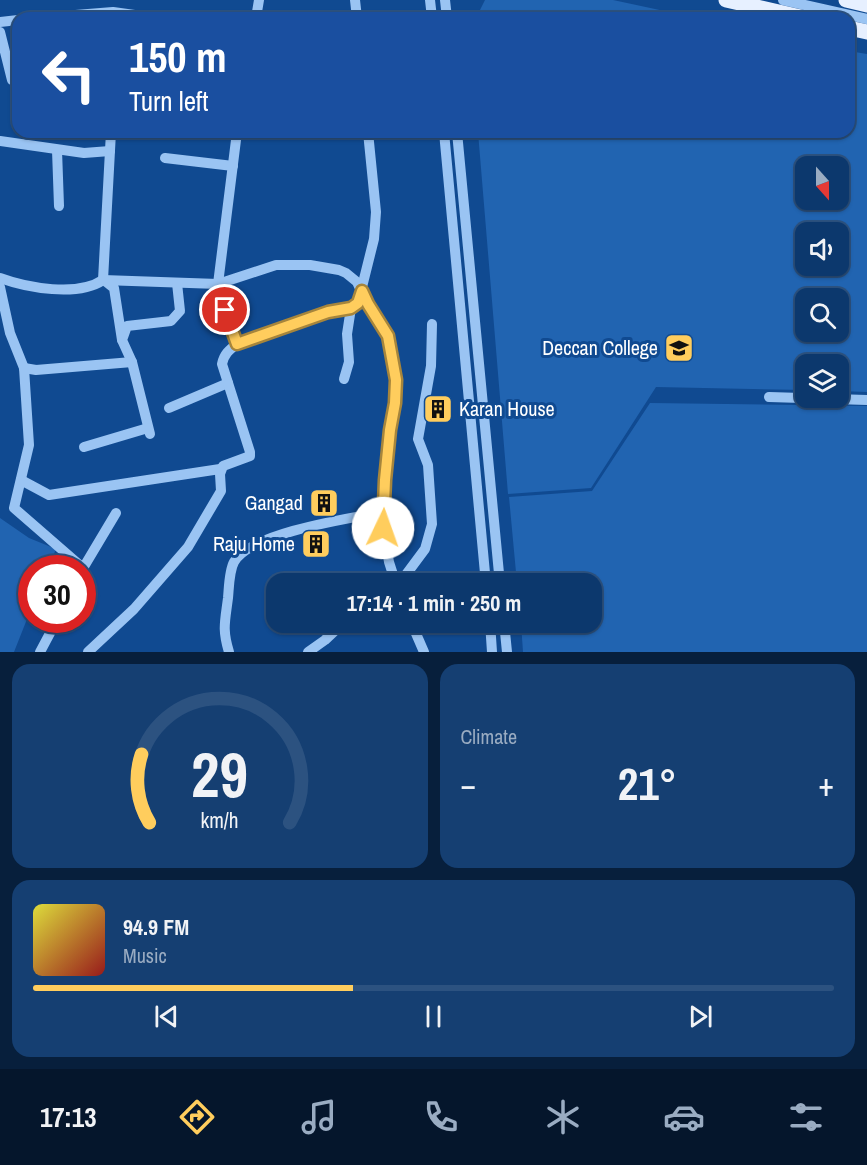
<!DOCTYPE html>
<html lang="en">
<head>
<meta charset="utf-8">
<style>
  :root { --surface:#0c386d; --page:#153f72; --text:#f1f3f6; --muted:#9aacc2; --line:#2c5280; --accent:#ffcd5d }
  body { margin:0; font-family:"Archivo Narrow",sans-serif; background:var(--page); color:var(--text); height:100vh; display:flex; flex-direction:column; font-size:22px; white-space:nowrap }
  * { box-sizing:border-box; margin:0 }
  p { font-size:20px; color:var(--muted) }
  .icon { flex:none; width:33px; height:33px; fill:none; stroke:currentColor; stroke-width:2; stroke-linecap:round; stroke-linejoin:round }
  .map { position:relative; height:652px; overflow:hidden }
  .drawer { display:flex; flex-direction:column; gap:12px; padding:12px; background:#071f3c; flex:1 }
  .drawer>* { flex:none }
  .top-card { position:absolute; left:12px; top:12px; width:843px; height:126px; border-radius:18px; box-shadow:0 2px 4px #0004,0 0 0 2px var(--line); background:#1a4fa0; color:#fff; overflow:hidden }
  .needle { width:39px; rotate:159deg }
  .buttons { position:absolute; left:795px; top:156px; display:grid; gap:12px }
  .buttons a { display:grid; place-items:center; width:54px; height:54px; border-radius:12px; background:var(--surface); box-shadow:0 2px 4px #0004,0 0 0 2px var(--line); font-size:30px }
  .speed { position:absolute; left:18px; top:555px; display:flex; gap:12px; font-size:30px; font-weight:700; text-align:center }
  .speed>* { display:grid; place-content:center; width:78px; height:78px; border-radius:50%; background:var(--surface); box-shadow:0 2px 4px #0004,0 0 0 2px var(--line); line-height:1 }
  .speed .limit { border:9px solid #d22; background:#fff; color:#111 }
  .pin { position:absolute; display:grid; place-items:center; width:51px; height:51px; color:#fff; margin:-26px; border:3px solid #fff; border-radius:50%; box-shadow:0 2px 6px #0007 }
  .me { position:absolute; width:66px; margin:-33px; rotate:3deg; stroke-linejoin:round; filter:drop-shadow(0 0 4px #0008) }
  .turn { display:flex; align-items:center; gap:21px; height:126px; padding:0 18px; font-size:27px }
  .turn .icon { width:78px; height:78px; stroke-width:2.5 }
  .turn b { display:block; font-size:42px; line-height:51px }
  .big { font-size:45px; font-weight:800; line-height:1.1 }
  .drawer .tile { flex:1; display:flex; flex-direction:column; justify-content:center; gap:9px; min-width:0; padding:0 21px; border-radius:18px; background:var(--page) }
  .drawer .dial { align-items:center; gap:0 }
  .dial svg { height:156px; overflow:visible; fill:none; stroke:var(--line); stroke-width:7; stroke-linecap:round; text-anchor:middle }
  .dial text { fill:var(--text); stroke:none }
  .song { display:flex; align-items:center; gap:18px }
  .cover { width:72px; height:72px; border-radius:9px; background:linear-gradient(135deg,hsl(60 70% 55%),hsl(0 70% 35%)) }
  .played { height:6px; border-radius:3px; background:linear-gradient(90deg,var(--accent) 40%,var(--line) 40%) }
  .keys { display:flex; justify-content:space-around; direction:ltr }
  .heat { display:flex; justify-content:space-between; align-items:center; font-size:33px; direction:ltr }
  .drawer .tiles { flex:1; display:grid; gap:12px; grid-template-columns:1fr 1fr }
  .tile:last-child { grid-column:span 2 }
  .trip { position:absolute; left:266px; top:573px; width:336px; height:60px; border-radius:18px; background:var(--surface); box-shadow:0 2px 4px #0004,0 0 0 2px var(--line); font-weight:800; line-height:60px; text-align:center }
  .dock { display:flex; height:96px; justify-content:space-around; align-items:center; background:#05162c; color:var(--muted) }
  .dock .icon { width:42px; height:42px }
  .dock .active { color:var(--accent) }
  .dock b { font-size:27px; color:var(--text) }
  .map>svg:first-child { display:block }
  .green { fill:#2164b1; fill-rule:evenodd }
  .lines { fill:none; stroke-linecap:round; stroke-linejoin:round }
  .minor { stroke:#9ac4f3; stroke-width:10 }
  .major { stroke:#e7f0ff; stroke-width:15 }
  .route-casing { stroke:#a6853c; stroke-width:15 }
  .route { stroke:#ffcd5d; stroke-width:10 }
  .labels { text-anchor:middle; stroke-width:6; stroke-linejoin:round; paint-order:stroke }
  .poi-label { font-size:20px; fill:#fff; stroke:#104a91; text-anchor:end }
</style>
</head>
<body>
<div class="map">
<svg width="867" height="652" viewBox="0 0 867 652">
  <rect width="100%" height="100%" fill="#104a91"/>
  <!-- green -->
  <g class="green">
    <polygon points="485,0 613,0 697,18 476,18"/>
    <path d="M849,51L867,54V392L839,391L838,364H806L805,390L656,387L591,488L508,494L478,132H849ZM838,166V200H806V166ZM838,232V266H806V232ZM838,298V332H806V298Z"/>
    <polygon points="650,403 867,406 867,652 523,652 521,623 591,622 591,584 517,583 509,497 592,491"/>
    <polygon points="0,518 29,538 56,549 48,568 32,568 31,609 14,652 0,652"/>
  </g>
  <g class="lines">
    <!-- minor -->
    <g class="minor">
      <polyline points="355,0 357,18"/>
      <polyline points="430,0 432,18"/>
      <polyline points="445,0 447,18"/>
      <polyline points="783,0 867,19"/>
      <polyline points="38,18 113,12 156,18"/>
      <polyline points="256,18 259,0"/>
      <polyline points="0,22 18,20"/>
      <polyline points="0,32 12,80 18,83"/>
      <polyline points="444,132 486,584"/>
      <polyline points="457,132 500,584"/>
      <polyline points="0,141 84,153 110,151"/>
      <polyline points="57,150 59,206"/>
      <polyline points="165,158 233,166"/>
      <path d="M0,278C27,288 78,297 103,280L218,284L276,265H310L339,270L346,273L357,282L367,304L388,336L394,360L396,380L395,403L385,480L383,528L389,562L396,584"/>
      <polyline points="103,280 111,132"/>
      <polyline points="104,280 114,288 122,340"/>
      <polyline points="0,287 10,333 24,368 29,445 14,508 83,568"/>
      <polyline points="237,344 218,284 237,132"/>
      <polyline points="24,368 36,370 132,362"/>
      <polyline points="344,379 349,362 347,334 351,308"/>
      <polyline points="769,397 867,400"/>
      <polyline points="169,408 228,383"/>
      <polyline points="150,434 132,362 122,340 127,326 171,321 180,311 177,283"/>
      <polyline points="84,447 148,428"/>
      <polyline points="21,480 49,495 220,469"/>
      <polyline points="82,570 116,513"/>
      <polyline points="399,584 425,549 432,524 428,465 418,439 431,366 432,324"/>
      <polyline points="411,622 424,652"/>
      <polyline points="490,622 492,652"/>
      <polyline points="504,622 507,652"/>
      <polyline points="40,652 57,620"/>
      <path d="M88,652L134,609L188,547L221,491L220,474L223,466L250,456V452L222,364C224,354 229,350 237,344L328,312L351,308L358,303L374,239L376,212L368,132"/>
      <path d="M229,652C222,629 225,622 228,598C229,588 229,571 234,562C250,533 351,518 383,512"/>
      <polyline points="308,652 325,640 344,622"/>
    </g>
    <!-- major -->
    <g class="major">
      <polyline points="726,0 805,18"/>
      <polyline points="846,0 867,5"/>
      <polyline points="849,28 867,32"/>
    </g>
  </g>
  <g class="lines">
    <!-- route casing -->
    <g class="route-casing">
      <polyline id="route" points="225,310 237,344 328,312 351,308 358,303 362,291 368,304 388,336 396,380 395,403 390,430 385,480 383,528"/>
    </g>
    <!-- route -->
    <use href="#route" class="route"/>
  </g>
  <!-- icons -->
  <defs>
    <g id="university-square" transform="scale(1.5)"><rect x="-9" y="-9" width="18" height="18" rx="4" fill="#ffcd5d" stroke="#104a91"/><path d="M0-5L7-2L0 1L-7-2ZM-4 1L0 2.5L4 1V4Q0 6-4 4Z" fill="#111"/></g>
    <g id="building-square" transform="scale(1.5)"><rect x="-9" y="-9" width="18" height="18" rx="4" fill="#ffcd5d" stroke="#104a91"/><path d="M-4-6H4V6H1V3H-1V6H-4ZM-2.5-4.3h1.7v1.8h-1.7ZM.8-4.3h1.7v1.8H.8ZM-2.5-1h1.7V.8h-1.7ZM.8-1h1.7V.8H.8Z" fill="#111"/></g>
  </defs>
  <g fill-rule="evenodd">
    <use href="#university-square" x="679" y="348"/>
    <use href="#building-square" x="438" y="409"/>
    <use href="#building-square" x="324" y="503"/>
    <use href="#building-square" x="316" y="544"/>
  </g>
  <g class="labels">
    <!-- poi labels -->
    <g class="poi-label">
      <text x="658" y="355">Deccan College</text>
      <text x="459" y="416" text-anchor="start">Karan House</text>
      <text x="303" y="510">Gangad</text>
      <text x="295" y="551">Raju Home</text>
    </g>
  </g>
</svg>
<div class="buttons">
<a><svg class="needle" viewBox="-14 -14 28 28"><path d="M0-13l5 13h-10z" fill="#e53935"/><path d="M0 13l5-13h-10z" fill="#9aacc2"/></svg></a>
<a><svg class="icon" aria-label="sound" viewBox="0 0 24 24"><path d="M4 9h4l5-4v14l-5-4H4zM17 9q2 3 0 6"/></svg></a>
<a><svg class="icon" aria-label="search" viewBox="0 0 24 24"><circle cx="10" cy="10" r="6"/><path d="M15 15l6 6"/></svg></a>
<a><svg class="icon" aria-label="layers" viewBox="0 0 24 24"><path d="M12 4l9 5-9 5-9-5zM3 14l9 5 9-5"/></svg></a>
</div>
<div class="speed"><div class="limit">30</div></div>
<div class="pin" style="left:225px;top:310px;background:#d93025"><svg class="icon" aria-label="arrive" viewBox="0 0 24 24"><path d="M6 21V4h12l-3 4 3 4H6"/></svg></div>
<svg class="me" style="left:383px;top:528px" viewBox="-20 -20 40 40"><circle r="19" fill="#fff"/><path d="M0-13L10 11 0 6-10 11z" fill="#ffcd5d"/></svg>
<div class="trip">17:14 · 1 min · 250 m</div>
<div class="top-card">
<div class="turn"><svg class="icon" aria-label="left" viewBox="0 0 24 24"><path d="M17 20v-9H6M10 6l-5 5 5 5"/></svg><div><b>150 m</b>Turn left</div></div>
</div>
</div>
<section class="drawer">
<div class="tiles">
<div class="tile dial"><svg viewBox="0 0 100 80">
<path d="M14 69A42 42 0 1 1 86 69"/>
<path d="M14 69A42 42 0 0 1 10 34" stroke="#ffcd5d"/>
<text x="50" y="56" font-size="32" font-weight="700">29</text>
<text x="50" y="72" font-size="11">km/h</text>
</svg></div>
<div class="tile"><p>Climate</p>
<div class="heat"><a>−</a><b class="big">21°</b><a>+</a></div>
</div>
<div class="tile">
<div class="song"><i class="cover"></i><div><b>94.9 FM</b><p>Music</p></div></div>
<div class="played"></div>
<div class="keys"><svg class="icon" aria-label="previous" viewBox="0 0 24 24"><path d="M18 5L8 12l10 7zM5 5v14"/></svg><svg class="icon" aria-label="pause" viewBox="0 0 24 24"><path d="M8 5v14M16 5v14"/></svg><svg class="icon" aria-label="next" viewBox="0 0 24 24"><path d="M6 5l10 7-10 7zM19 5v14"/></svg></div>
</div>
</div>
</section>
<nav class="dock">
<b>17:13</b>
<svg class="icon active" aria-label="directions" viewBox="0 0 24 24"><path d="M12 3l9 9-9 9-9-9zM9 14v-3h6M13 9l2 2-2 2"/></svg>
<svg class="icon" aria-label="music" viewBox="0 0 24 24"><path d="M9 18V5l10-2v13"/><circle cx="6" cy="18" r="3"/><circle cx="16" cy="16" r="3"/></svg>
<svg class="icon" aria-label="phone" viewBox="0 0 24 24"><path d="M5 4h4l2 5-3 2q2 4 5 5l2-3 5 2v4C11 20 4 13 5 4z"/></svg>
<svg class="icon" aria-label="climate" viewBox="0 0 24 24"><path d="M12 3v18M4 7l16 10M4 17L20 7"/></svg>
<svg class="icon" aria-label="car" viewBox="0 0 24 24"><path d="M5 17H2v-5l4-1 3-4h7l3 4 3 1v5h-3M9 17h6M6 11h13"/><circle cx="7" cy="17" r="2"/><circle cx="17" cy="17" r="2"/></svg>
<svg class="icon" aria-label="filters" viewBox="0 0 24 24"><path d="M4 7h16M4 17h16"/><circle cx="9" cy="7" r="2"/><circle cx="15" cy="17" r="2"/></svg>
</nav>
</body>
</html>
